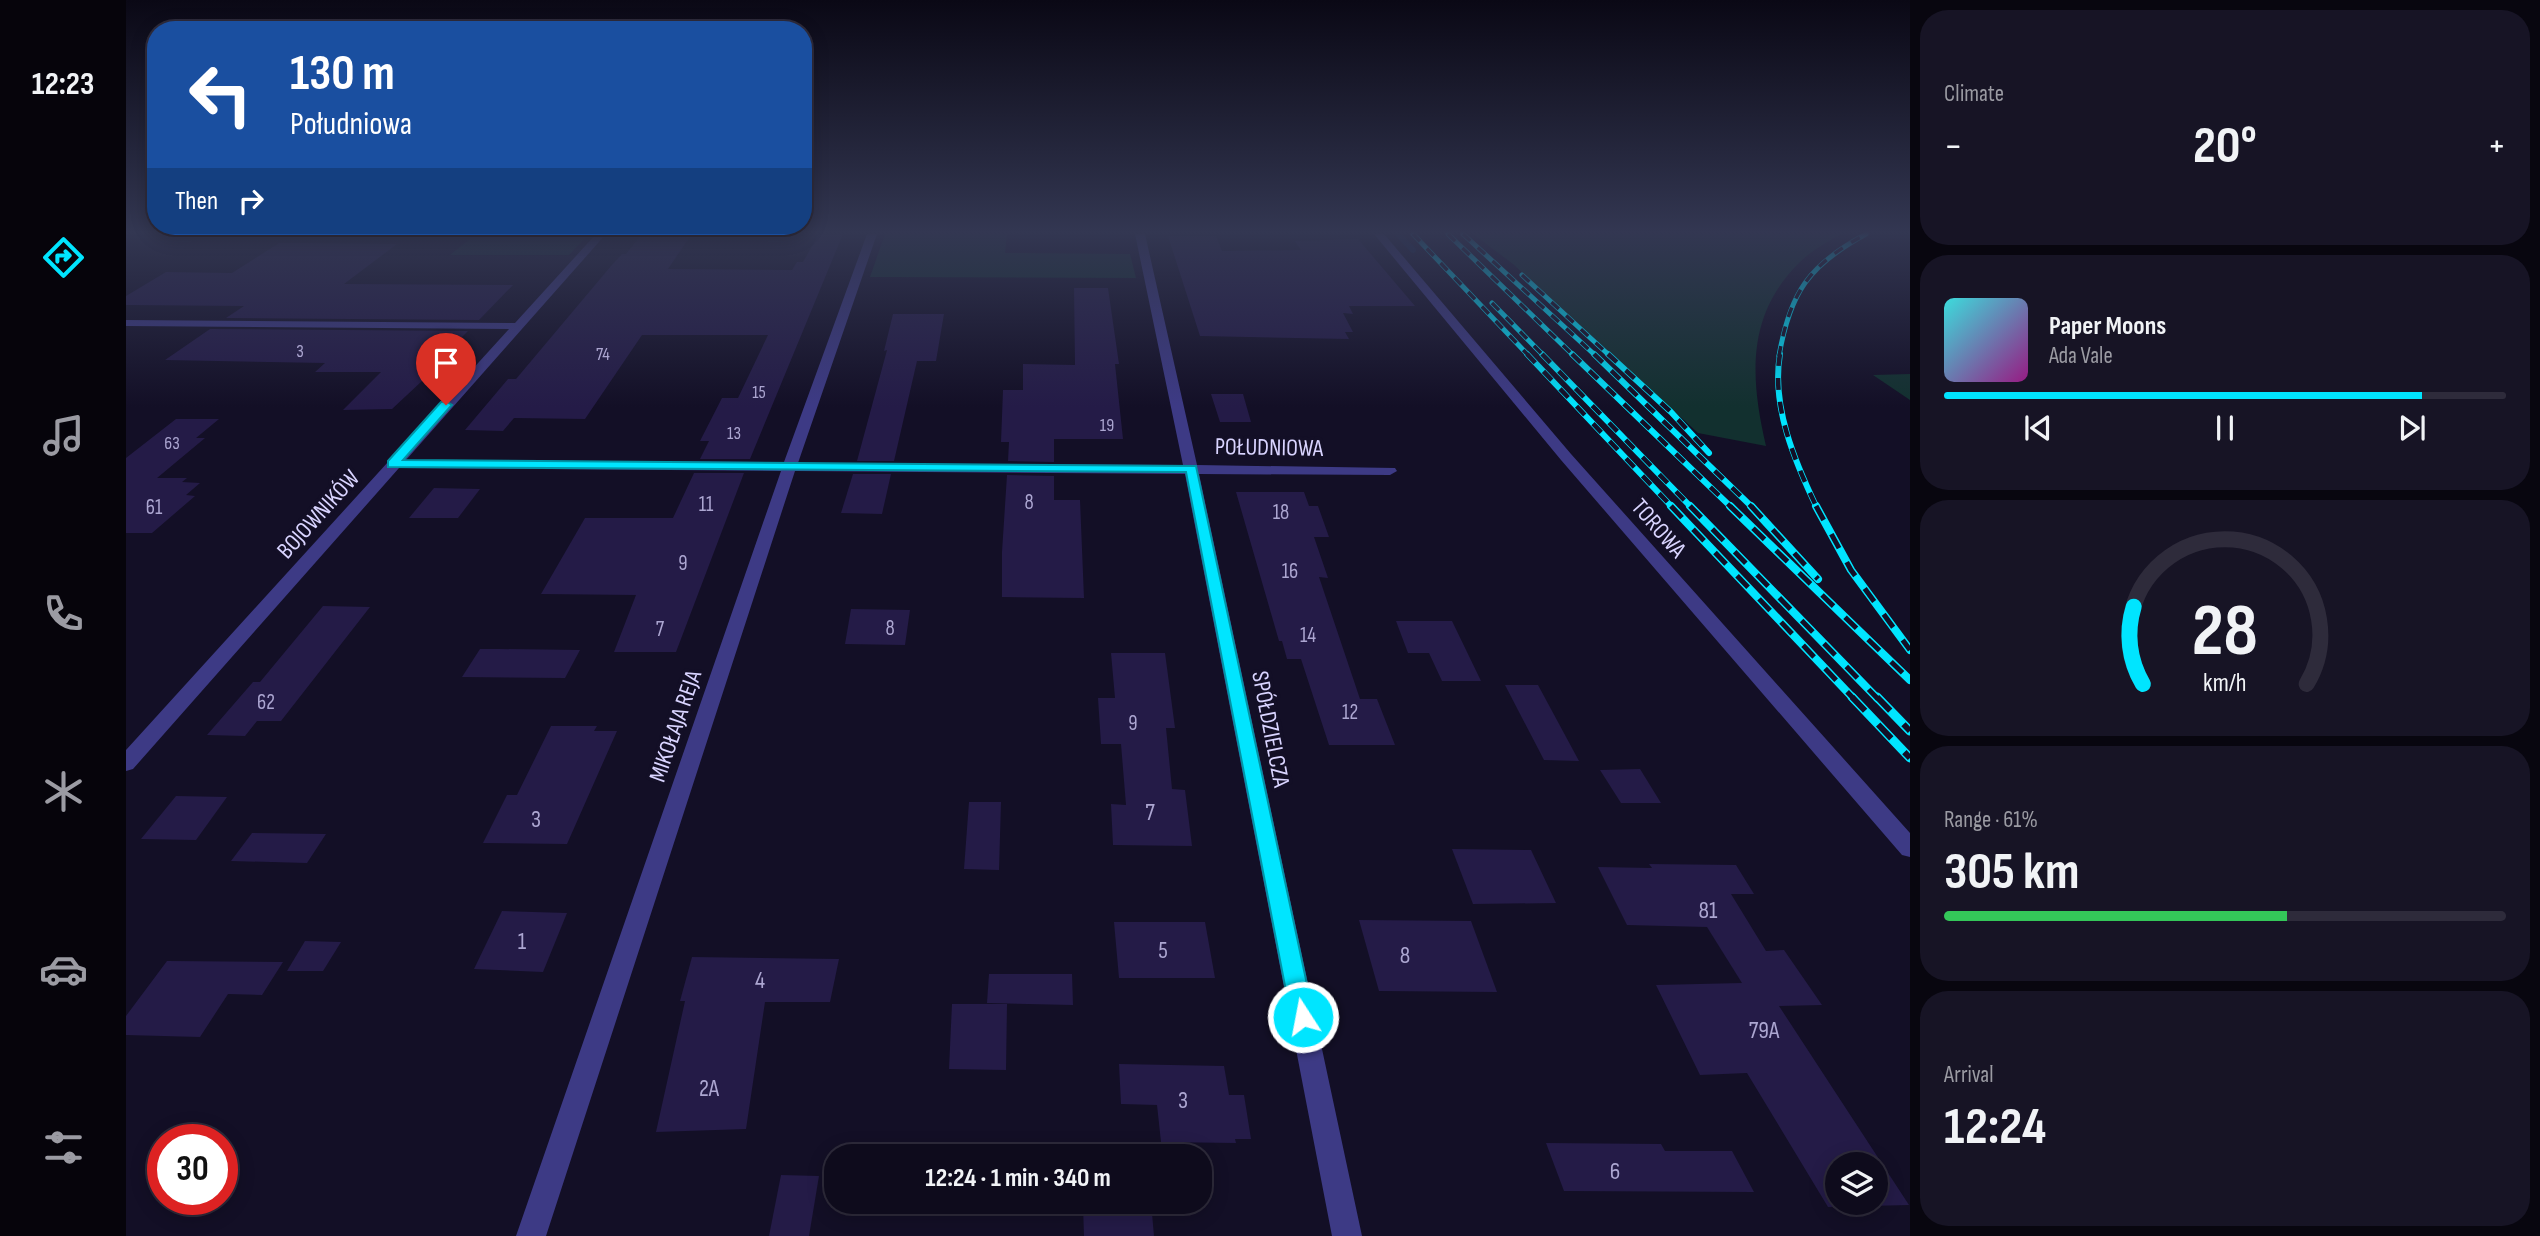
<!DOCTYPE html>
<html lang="en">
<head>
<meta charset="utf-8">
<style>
  :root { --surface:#0e0b1c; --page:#171425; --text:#f1f3f6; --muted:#9b9ba3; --line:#2e2b3b; --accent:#00e5ff }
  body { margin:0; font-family:"Sofia Sans Condensed",sans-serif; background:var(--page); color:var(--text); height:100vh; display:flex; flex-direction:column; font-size:26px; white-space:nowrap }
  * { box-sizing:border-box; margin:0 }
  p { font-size:23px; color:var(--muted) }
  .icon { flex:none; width:38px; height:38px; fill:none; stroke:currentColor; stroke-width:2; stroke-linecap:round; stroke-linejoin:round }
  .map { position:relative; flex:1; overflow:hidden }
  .panel { display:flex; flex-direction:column; gap:10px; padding:10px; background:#08060f; width:630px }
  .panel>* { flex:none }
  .hud { position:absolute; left:21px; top:21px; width:665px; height:214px; border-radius:28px; box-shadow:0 4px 18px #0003,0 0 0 2px var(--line); background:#1a4fa0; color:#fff; overflow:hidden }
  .tools { position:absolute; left:1699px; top:1152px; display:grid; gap:14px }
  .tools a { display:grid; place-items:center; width:63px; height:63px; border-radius:50%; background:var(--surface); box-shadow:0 4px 18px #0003,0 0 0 2px var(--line); font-size:35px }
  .speed { position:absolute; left:21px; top:1124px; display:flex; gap:14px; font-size:35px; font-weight:700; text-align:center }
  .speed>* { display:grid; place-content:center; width:91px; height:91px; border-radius:50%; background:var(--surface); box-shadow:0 4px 18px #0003,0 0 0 2px var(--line); line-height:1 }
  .speed .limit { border:10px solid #d22; background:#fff; color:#111 }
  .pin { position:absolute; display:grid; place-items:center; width:60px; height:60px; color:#fff; margin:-72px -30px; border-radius:50% 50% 50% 0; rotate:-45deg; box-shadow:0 0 7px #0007 }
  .pin .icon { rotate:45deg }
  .me { position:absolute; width:77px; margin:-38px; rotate:349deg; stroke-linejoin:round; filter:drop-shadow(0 0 5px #0008) }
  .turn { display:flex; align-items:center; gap:24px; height:147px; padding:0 28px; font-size:32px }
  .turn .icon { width:91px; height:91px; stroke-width:2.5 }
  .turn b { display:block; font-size:49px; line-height:60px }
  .then { display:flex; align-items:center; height:66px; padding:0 28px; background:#0003; gap:14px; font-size:26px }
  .big { font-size:52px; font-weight:700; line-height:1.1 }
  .panel .widget { flex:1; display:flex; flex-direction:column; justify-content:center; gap:10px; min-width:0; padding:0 24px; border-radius:28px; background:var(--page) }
  .panel .dial { align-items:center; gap:0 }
  .dial svg { height:182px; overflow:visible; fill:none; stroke:var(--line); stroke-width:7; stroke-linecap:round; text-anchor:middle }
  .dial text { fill:var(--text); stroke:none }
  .song { display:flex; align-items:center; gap:21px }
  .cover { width:84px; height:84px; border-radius:10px; background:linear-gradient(135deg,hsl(180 70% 55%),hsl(310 70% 35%)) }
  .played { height:7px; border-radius:4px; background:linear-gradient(90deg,var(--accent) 85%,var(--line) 85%) }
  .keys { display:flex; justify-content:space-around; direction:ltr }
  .heat { display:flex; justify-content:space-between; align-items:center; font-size:38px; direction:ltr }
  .charge { height:10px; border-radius:5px; background:linear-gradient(90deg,#34c759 61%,var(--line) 0) }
  .trip { position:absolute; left:698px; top:1144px; width:388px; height:70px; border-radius:28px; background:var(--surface); box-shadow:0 4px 18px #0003,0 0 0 2px var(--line); font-weight:700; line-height:70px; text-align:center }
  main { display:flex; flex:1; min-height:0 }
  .dock { display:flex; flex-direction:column; width:126px; justify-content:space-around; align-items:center; background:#06040b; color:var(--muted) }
  .dock .icon { width:49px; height:49px }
  .dock .active { color:var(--accent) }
  .dock b { font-size:32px; color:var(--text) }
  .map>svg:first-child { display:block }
  .green { fill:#12302f }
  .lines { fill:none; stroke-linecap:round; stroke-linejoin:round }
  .stream { stroke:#0c2248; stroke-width:6 }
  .building { fill:#241b47; fill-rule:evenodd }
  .minor { fill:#3d3a85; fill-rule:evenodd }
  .rail-far3-casing { stroke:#00e5ff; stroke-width:5 }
  .rail-far2-casing { stroke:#00e5ff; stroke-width:6 }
  .rail-far1-casing { stroke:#00e5ff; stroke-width:8 }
  .rail-casing { stroke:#00e5ff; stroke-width:9 }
  .rail-far3 { stroke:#130f26; stroke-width:3.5; stroke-dasharray:10; stroke-linecap:butt }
  .rail-far2 { stroke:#130f26; stroke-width:4.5; stroke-dasharray:12; stroke-linecap:butt }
  .rail-far1 { stroke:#130f26; stroke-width:5; stroke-dasharray:16; stroke-linecap:butt }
  .rail { stroke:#130f26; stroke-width:6; stroke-dasharray:19; stroke-linecap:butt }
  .route { fill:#00e5ff; stroke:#0095a6; stroke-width:2 }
  .labels { text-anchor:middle; stroke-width:7; stroke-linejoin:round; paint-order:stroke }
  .far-number-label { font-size:18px; fill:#aca6d1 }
  .number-label { font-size:21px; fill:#aca6d1 }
  .street-label { font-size:24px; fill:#d9d4ff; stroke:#130f26 }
  .near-number-label { font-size:24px; fill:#aca6d1 }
</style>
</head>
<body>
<main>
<nav class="dock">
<b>12:23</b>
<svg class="icon active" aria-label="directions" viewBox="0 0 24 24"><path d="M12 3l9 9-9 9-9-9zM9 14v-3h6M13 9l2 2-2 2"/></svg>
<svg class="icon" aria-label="music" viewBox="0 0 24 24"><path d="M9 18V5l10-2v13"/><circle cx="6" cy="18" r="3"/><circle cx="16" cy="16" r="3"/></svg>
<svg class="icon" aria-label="phone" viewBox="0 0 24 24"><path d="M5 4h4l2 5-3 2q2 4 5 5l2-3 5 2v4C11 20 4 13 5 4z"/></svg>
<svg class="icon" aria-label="climate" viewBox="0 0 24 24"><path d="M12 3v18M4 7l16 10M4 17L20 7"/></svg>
<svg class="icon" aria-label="car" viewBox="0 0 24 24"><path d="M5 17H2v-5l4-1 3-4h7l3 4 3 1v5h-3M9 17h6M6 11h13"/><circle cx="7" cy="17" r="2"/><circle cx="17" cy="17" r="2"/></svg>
<svg class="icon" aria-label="filters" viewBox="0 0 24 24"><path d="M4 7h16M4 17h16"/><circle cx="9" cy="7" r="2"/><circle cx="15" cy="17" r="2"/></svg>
</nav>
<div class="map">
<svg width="1784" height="1236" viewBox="0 0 1784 1236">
  <rect width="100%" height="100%" fill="#130f26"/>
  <!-- green -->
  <g class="green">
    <polygon points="350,234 463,234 443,255 324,255"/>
    <polygon points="759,234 881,234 879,253 1004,254 1010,278 744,277"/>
    <path d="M1347,234H1715C1702,242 1686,250 1675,261C1620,314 1624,377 1640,446L1572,433L1387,264Z"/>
    <polygon points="1784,374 1784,400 1747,375"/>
  </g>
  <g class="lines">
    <!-- stream -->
    <polyline class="stream" points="1272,234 1287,250"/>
  </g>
  <!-- building -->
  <g class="building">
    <polygon points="693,234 717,234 624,459 574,459 583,441 574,441 596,398 612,398 642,335 516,335 459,419 388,418 377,431 339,430 382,379 390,379 485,266 496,254 500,254 515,235 565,235 542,269 666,270 671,262 677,262"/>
    <polygon points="1042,236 1090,236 1096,251 1175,250 1169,241 1232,239 1289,306 1223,306 1227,314 1217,313 1227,332 1219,332 1223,339 1074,336"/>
    <polygon points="153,243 271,244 218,284 387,285 353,320 100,318 118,306 0,305 0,296 40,272 106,273"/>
    <polygon points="948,288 982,288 993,364 989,364 997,439 928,439 928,462 882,461 883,442 875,442 877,390 897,390 897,364 949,365"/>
    <polygon points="767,314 818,314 810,361 791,361 768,461 731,461 761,350 758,351"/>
    <polygon points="84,329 342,331 319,354 325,354 266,409 217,410 255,372 189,372 199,363 39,360"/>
    <polygon points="1085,394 1117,394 1125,422 1094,422"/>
    <polygon points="50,419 93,419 70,438 79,438 31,478 61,478 56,482 74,483 60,495 69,496 26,533 0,533 0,458"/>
    <polygon points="568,473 618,473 550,652 488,652 510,595 415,594 459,518 547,518"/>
    <polygon points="727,474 765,474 756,514 715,513"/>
    <polygon points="881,475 928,476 928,500 954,500 958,598 876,597 876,552"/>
    <polygon points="308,488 354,489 332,518 283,518"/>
    <polygon points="1110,492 1178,492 1183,506 1192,506 1203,537 1188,537 1202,578 1193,577 1234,699 1251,699 1269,745 1203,745 1175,659 1161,659 1156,641 1153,641"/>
    <polygon points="197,606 244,607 155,721 131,721 119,736 81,735 127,682 134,682"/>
    <polygon points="725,609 784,610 779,645 719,644"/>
    <polygon points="1270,621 1326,621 1355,681 1316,681 1303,653 1282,653"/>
    <polygon points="354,649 373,649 454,650 439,678 336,677"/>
    <polygon points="985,653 1039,653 1049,728 1040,728 1046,789 1059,790 1066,846 987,845 985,804 1000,805 995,744 975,744 972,698 989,698"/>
    <polygon points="1379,685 1412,685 1453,761 1418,760"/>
    <polygon points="425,726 471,726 468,731 491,731 441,844 357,843 381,795 391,795"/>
    <polygon points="1514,769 1535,803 1495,803 1474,770"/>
    <polygon points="50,796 101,797 70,840 15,839"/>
    <polygon points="843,802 875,802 873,870 838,869"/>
    <polygon points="126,833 200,834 181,863 105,861"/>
    <polygon points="1326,849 1405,850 1430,903 1347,904"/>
    <path d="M1523,864L1610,865L1628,894H1605L1640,951L1658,950L1696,1005L1653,1006L1783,1205L1702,1207L1621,1073L1574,1075L1530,985L1616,983L1581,927L1501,925L1472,867L1526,868ZM1712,1164H1750V1202H1712Z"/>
    <polygon points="376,911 441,913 417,972 348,969"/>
    <polygon points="1233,920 1345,921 1371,992 1253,991"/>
    <polygon points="988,922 1079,922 1089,978 993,978"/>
    <polygon points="179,941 215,942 197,971 161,971"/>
    <polygon points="566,957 713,959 704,1002 639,1002 620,1129 530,1132 559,1001 554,1001"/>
    <polygon points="41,961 157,962 136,995 102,994 74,1037 0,1035 0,1016"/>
    <polygon points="863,974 946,974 947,1005 861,1003"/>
    <polygon points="826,1004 881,1004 880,1070 823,1069"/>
    <polygon points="993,1064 1098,1066 1103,1095 1118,1095 1125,1139 1109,1139 1110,1143 1035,1142 1031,1105 995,1104"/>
    <polygon points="1420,1143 1535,1144 1539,1151 1606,1151 1628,1192 1438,1191"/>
    <polygon points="655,1175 693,1176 683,1236 643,1236"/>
    <polygon points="972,1202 1025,1202 1028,1236 958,1236 957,1206 972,1206"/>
  </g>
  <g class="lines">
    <!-- minor -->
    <g class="minor">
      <polygon points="470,234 480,234 280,460 658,462 741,234 751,234 672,463 1057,465 1009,234 1019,234 1071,465 1269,468 1271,471 1264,475 1073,474 1236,1236 1206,1236 1059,474 669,471 420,1236 390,1236 655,471 273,468 7,769 0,771 0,750 383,329 0,326 0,320 389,323"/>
      <polygon points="1248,234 1258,234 1445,454 1784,833 1784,857 1776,855 1435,460"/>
    </g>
    <!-- rail-far3 casing -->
    <g class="rail-far3-casing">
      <g id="rail-far3">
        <polyline points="1287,234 1403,356"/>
        <polyline points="1322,234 1448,356"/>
        <polyline points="1337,234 1470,356"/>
        <polyline points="1396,275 1484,356"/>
        <polyline points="1366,303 1418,356"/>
        <path d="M1653,356C1664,292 1683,265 1740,234"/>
      </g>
    </g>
    <!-- rail-far2 casing -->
    <g class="rail-far2-casing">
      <g id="rail-far2">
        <polyline points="1401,354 1547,508"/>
        <polyline points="1416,354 1566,508"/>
        <polyline points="1446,354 1606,508"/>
        <polyline points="1468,354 1627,508"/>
        <polyline points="1482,354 1545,412 1583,453"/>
        <path d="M1654,354C1645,406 1669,462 1691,508"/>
      </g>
    </g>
    <!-- rail-far1 casing -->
    <g class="rail-far1-casing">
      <g id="rail-far1">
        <polyline points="1545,506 1728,699"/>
        <polyline points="1564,506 1752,699"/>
        <polyline points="1604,506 1784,680"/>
        <polyline points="1625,506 1692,579"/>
        <polyline points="1690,506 1725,570 1784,650"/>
      </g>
    </g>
    <!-- rail casing -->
    <g class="rail-casing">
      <g id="rail">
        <polyline points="1726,697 1784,758"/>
        <polyline points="1751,697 1784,731"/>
      </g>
    </g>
    <!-- rail-far3 -->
    <use href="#rail-far3" class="rail-far3"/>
    <!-- rail-far2 -->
    <use href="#rail-far2" class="rail-far2"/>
    <!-- rail-far1 -->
    <use href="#rail-far1" class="rail-far1"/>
    <!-- rail -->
    <use href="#rail" class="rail"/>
  </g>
  <!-- sky -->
  <linearGradient id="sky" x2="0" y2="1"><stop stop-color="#0a0815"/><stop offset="0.57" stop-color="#333752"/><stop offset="1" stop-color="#333752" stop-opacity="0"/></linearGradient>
  <rect width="1784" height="407" fill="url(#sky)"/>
  <!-- route -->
  <polygon class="route" points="320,401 326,405 324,407 277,460 1070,466 1188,1017 1185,1025 1177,1028 1168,1025 1165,1017 1060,472 262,467 262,461 315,402"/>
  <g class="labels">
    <!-- far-number labels -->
    <g class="far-number-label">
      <text x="174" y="357">3</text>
      <text x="477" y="360">74</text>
      <text x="633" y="398">15</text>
      <text x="981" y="431">19</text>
      <text x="608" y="439">13</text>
      <text x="46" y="449">63</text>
    </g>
    <!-- number labels -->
    <g class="number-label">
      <text x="903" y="509">8</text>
      <text x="580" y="511">11</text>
      <text x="28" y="514">61</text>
      <text x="1155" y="519">18</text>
      <text x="557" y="570">9</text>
      <text x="1164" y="578">16</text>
      <text x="764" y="635">8</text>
      <text x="534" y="636">7</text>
      <text x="1182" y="642">14</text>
      <text x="140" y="709">62</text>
      <text x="1224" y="719">12</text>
      <text x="1007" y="730">9</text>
    </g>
    <!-- street labels -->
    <g class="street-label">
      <text transform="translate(1143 447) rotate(1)" y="8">POŁUDNIOWA</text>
      <text transform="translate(192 514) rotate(-48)" y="8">BOJOWNIKÓW</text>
      <text transform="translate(1533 528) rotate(49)" y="8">TOROWA</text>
      <text transform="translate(549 726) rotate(-71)" y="8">MIKOŁAJA REJA</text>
      <text transform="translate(1145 729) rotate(79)" y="8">SPÓŁDZIELCZA</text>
    </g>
    <!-- near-number labels -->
    <g class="near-number-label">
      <text x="1024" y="820">7</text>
      <text x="410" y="827">3</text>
      <text x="1582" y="918">81</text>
      <text x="396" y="949">1</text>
      <text x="1037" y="958">5</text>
      <text x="1279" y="963">8</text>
      <text x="634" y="988">4</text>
      <text x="1638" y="1038">79A</text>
      <text x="583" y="1096">2A</text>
      <text x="1057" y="1108">3</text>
      <text x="1489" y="1179">6</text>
    </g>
  </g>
</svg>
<div class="tools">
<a><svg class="icon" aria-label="layers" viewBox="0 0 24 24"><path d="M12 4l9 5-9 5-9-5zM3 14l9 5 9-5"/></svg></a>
</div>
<div class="speed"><div class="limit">30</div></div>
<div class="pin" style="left:320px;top:405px;background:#d93025"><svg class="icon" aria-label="arrive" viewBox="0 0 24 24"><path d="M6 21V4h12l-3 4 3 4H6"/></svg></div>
<svg class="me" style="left:1177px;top:1017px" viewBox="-20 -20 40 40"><circle r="17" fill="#00e5ff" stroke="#fff" stroke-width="3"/><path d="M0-11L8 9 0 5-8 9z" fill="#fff"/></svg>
<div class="trip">12:24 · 1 min · 340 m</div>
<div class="hud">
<div class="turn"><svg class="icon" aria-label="left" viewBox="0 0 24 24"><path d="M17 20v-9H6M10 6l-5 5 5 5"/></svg><div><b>130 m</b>Południowa</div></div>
<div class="then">Then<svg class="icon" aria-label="right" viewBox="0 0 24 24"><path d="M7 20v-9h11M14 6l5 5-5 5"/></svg></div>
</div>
</div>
<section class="panel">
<div class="widget"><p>Climate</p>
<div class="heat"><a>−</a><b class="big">20°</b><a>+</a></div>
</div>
<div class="widget">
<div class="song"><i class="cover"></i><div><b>Paper Moons</b><p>Ada Vale</p></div></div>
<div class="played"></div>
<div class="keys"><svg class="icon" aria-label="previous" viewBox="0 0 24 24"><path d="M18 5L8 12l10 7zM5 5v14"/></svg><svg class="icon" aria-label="pause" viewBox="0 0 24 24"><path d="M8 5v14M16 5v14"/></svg><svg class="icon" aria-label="next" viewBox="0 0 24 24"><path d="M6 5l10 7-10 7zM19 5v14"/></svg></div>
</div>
<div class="widget dial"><svg viewBox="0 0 100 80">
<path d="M14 69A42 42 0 1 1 86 69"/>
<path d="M14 69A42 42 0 0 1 10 35" stroke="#00e5ff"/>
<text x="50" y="56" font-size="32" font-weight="700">28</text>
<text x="50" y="72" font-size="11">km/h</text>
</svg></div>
<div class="widget"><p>Range · 61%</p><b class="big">305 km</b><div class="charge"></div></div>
<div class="widget"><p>Arrival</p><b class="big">12:24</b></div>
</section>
</main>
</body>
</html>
